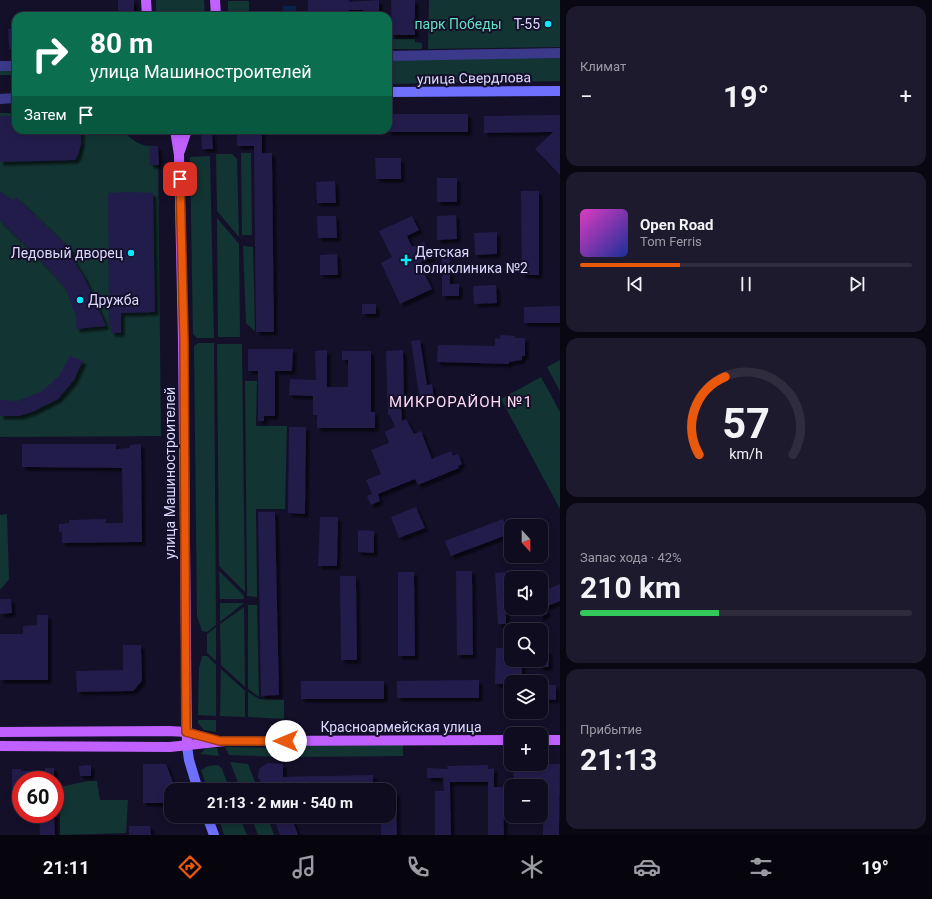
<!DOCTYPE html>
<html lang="ru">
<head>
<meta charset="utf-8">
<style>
  :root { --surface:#0f0c20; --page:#1d1a2d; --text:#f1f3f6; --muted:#9b9ba5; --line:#2f2c3e; --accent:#ea580c }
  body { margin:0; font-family:Roboto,sans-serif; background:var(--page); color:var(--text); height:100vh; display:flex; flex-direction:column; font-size:15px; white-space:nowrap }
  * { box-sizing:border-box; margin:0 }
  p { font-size:13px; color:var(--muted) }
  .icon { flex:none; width:22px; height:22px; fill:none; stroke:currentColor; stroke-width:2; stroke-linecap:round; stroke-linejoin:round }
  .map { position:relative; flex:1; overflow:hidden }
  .sheet { display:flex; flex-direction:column; gap:6px; padding:6px; background:#080712; width:372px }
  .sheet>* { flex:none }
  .banner { position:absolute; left:12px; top:12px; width:380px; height:122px; border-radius:12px; box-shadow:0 2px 6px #0003,0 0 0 1px var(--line); background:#0b6e4f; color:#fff; overflow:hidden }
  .needle { width:26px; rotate:159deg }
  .tools { position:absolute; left:504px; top:519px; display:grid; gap:8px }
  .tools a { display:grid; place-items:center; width:44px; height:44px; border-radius:8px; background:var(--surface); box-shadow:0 2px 6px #0003,0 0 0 1px var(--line); font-size:20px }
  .speed { position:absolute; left:12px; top:771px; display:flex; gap:8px; font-size:20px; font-weight:700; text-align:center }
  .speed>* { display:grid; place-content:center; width:52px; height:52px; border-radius:50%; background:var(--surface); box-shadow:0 2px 6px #0003,0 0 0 1px var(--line); line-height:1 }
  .speed .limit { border:6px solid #d22; background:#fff; color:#111 }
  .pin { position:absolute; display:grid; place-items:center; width:34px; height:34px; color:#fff; margin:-17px; border-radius:8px; box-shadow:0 2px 6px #0006 }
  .me { position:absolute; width:44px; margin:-22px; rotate:270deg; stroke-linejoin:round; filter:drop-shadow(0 0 3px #0008) }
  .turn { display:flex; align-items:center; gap:14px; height:84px; padding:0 12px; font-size:18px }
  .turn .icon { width:52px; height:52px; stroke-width:2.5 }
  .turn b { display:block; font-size:28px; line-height:34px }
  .then { display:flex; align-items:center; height:38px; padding:0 12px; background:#0003; gap:8px; font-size:15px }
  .big { font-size:30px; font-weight:700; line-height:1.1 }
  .sheet .widget { flex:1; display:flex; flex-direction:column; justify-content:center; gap:6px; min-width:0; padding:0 14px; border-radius:12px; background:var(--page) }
  .sheet .dial { align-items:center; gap:0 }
  .dial svg { height:104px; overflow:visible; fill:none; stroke:var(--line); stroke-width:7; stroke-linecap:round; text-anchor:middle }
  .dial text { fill:var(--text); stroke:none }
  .song { display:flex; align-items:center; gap:12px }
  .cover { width:48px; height:48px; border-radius:6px; background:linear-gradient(135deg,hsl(310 70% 55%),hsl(230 70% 35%)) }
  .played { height:4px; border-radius:2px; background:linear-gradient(90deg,var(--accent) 30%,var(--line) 30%) }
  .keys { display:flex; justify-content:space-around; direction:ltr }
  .heat { display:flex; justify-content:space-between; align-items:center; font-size:22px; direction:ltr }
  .charge { height:6px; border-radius:3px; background:linear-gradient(90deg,#34c759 42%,var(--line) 0) }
  .trip { position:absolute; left:164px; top:783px; width:232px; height:40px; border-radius:12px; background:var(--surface); box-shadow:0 2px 6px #0003,0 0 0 1px var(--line); font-weight:700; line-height:40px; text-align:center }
  .tab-bar { display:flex; height:64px; justify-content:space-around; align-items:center; background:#06050d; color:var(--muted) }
  .tab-bar .icon { width:28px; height:28px }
  .tab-bar .selected { color:var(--accent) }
  .tab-bar b { font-size:18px; color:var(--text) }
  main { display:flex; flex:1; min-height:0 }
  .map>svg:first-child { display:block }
  .green { fill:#123432 }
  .water { fill:#092249 }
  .building { fill:#241b4b; filter:url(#shadow) }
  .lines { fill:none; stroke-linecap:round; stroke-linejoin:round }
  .tertiary { stroke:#3b3a8a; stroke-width:10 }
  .secondary { stroke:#7070ff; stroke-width:10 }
  .primary { stroke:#c060ff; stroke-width:10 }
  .route-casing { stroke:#983908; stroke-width:10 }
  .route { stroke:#ea580c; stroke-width:7 }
  .poi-dot { fill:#05ecff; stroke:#14102a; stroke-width:1.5 }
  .labels { text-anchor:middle; stroke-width:4; stroke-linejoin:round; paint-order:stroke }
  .park-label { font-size:14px; fill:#60e4c0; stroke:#14102a }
  .poi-label { font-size:14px; fill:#dcd9ff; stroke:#14102a; text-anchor:end }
  .street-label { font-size:14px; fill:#dcd9ff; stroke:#14102a }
  .neighbourhood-label { font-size:15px; letter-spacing:1px; fill:#ffdbf3; stroke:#14102a }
</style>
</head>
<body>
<main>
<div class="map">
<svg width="560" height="835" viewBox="0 0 560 835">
  <defs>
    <filter id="shadow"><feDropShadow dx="3.5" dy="3.5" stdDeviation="1" flood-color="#0009"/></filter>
  </defs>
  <rect width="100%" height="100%" fill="#14102a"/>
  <!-- green -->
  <g class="green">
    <polygon points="156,0 204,0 205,16 156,16"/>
    <polygon points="429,0 560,0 560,47 428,49"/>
    <rect x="228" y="1" width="21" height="15"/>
    <polygon points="392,39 415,39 415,42 422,43 422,49 392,49"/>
    <polygon points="560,58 560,81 388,84 388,60"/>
    <rect x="0" y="69" width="16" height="6"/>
    <path d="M0,113H16V130H122C134,142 141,147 158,146L161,436L0,437Z"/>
    <polygon points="241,153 251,153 252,235 242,235"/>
    <polygon points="216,154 232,154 237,159 239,237 217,211"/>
    <polygon points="210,156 214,338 197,338 193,334 190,157"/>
    <polygon points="217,218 239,244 240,337 218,337"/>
    <polygon points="243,246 253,247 255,331 246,323"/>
    <polygon points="198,343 214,343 216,625 207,632 202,631 197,616 194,346"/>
    <polygon points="217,344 242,344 245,592 219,566"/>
    <polygon points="560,360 560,391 547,367"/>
    <polygon points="541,377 560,412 560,509 501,399"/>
    <polygon points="245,381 257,381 256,426 287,426 285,509 256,509 257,597 247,596"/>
    <polygon points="7,514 9,579 0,590 0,515"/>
    <polygon points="219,571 244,596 244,599 220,599"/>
    <polygon points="220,603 244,603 220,622"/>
    <polygon points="248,605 257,605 259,697 248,689"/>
    <polygon points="244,607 245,687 221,665 220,624"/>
    <polygon points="216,627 216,661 207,653 207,634"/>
    <polygon points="202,656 207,656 216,665 216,716 198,715 199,668"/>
    <polygon points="221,669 245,691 245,717 220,716"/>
    <polygon points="248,692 259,699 284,700 284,719 248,717"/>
    <polygon points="198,720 216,720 216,732 204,730 198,723"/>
    <polygon points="403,745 403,756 294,757 294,746"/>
    <polygon points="207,747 217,748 219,756 200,754"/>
    <polygon points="225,747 282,748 283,757 229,755"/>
    <polygon points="230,762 248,764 257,787 241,790"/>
    <polygon points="218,765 222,769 230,790 208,790 201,770 208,766"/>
    <polygon points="88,781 97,781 100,800 128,800 126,833 60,835 60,787"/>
    <polygon points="218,816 239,816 247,835 224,835"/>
    <polygon points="251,816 267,816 274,835 258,835"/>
  </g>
  <!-- water -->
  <rect class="water" x="283" y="6" width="13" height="10"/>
  <!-- building -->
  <g class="building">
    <rect x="118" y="0" width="16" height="16"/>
    <polygon points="308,0 349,0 349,2 379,0 379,16 363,16 363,10 349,10 349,16 308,15"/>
    <polygon points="391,0 415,0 415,35 392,35"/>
    <polygon points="16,28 16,49 9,49 8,29"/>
    <rect x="388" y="114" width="80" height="18"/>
    <polygon points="560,115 560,175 535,149 553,132 484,133 484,116"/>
    <polygon points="0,116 16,116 16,130 81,130 81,144 78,155 75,160 0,162"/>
    <polygon points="237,130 262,130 262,153 272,153 274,332 256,332 254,146 237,146"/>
    <polygon points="212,132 213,149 202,149 201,133"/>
    <polygon points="158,146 159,165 150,165 149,147"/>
    <polygon points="375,158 401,158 401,179 376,179"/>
    <rect x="437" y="178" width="20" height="24"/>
    <polygon points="335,181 336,203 317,203 316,182"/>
    <polygon points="0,191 13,201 16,197 73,252 70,255 84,277 106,326 76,329 76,317 66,289 49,269 0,220"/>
    <polygon points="521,191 539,191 539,275 522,275"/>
    <polygon points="131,192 153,193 155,312 121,313 121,333 111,333 111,326 109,326 108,193"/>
    <polygon points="456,215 457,239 437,240 437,216"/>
    <polygon points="317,216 336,216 337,238 318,238"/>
    <polygon points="412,216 419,230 407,236 412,247 424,242 432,257 419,263 432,289 400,304 381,263 392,257 379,231"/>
    <polygon points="497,232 497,254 475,255 474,233"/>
    <polygon points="337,254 338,275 320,275 320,255"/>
    <polygon points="442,259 450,259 450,284 459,284 459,296 442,296"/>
    <polygon points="496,285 497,303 474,304 473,286"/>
    <rect x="362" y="304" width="14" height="10"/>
    <polygon points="560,306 560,323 524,323 524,307"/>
    <polygon points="500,335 515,336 515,338 525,338 525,356 522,356 522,360 509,362 509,364 437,362 438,345 495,346 495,338 500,339"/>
    <polygon points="420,340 427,385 432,384 434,398 420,401 411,341"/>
    <polygon points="248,349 293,349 292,371 275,371 275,416 264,416 264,421 258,421 258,371 248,371"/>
    <polygon points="327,350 327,387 348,387 348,360 342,360 342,351 371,351 371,412 375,412 375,428 317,428 317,415 313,415 313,396 289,395 290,379 316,380 315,351"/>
    <polygon points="403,350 404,398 401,399 402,421 406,419 414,434 421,431 432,459 451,451 453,456 458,454 462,464 458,466 459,468 418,485 415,479 378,494 380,501 371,505 367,496 372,494 366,480 381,474 371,450 389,443 385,432 395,427 390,415 388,415 386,351"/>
    <polygon points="70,356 83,361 74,380 58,399 32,412 19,416 0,416 0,400 17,401 41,392 58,377"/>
    <polygon points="289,427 306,427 305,514 288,513"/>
    <polygon points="22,444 116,444 116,449 130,448 130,445 141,444 142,542 62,543 62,532 59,532 59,524 69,523 69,520 106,519 106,523 123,523 122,468 22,467"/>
    <polygon points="416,507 425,528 399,538 391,517"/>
    <polygon points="258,512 275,512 279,695 261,696"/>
    <polygon points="320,517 338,517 337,566 318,566"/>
    <polygon points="503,519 509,534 451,556 445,541"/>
    <polygon points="358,530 374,531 374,553 358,552"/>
    <polygon points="456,571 472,571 473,655 457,655"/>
    <polygon points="398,572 414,572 415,656 398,656"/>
    <polygon points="505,572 506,582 510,582 510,592 505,592 505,605 510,605 510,611 506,612 506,624 498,624 495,573"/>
    <polygon points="340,576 356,576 357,660 341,660"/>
    <polygon points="560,584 560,601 543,608 545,608 547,614 540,617 537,608 541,608 541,592"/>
    <polygon points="0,599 11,599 12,613 0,614"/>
    <polygon points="37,615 48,615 48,680 0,680 0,634 23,634 23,626 37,625"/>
    <polygon points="123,645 141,645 142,681 133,691 77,692 76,671 123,670"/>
    <polygon points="496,648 511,648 511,660 522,660 522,682 511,682 511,684 495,684"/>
    <polygon points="541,650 548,650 549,667 540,667"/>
    <polygon points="479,680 479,698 397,698 397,681"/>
    <rect x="301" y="681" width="83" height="18"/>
    <polygon points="541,685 556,685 556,700 541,699"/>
    <polygon points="267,763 283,764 283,777 373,775 373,790 276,790 263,785 258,777 259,769"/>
    <polygon points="143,764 166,764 176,790 171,790 171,803 143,803"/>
    <polygon points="513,764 560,764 559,835 543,835 543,782 514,782"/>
    <polygon points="91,765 91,776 80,776 79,766"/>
    <polygon points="488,765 488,769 494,768 494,787 503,787 504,835 488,835 488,782 450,782 451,835 435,835 435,791 444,791 443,778 427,778 427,768 448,769 447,766"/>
    <polygon points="45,768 54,768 54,780 21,780 21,791 12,791 12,769 21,769 21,771 45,771"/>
    <polygon points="396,791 397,835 381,835 381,816 389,816 389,792"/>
    <polygon points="39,814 54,814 55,835 40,835"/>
    <polygon points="273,816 291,816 298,835 280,835"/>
    <polygon points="129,826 150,826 151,835 129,835"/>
  </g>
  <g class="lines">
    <!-- tertiary -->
    <g class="tertiary">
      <polyline points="388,56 560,53"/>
      <polyline points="0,66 16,66"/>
      <polyline points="0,99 16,98"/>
    </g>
    <!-- secondary -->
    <g class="secondary">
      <polyline points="388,92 560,91"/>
      <polyline points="187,746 189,760 198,790"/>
      <polyline points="207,816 214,835"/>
    </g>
    <!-- primary -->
    <g class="primary">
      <polyline points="146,0 147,16"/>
      <polyline points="215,0 216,16"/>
      <polyline points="175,130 179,155 183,341 187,746"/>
      <polyline points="180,151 187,130"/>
      <polyline points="0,732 169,731 186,732 214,740"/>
      <polyline points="541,740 560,740"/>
      <polyline points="0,746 170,747 225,741 511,740"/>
    </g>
  </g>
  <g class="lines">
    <!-- route casing -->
    <g class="route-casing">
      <polyline id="route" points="180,179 184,341 186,732 220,741 286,741"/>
    </g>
    <!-- route -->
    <use href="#route" class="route"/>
  </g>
  <!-- markers -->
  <g class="poi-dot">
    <circle cx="548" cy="24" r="4"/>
    <circle cx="131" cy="253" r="4"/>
    <path d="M404 254h4v4h4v4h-4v4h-4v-4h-4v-4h4z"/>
    <circle cx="80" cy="300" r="4"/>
  </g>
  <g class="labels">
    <!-- park labels -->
    <g class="park-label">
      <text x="458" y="29">парк Победы</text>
    </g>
    <!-- poi labels -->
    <g class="poi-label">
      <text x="540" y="29">Т-55</text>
      <text x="415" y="257" text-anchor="start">Детская<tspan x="415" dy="16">поликлиника №2</tspan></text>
      <text x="123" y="258">Ледовый дворец</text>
      <text x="88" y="305" text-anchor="start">Дружба</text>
    </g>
    <!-- street labels -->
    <g class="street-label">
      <text transform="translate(474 78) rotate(-1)" y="5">улица Свердлова</text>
      <text transform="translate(170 473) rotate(-90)" y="5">улица Машиностроителей</text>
      <text x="401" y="732">Красноармейская улица</text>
    </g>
    <!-- neighbourhood labels -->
    <g class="neighbourhood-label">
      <text x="461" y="407">МИКРОРАЙОН №1</text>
    </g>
  </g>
</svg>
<div class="tools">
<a><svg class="needle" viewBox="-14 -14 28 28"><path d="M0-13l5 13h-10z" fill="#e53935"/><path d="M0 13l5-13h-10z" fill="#9b9ba5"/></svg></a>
<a><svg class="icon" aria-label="sound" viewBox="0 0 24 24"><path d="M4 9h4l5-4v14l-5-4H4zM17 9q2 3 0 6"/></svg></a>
<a><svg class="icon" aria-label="search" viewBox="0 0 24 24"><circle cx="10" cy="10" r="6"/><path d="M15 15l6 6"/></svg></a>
<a><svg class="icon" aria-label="layers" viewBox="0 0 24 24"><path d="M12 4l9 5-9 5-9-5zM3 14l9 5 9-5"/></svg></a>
<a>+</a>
<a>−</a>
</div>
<div class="speed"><div class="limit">60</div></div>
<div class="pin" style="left:180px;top:179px;background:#d93025"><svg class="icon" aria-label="arrive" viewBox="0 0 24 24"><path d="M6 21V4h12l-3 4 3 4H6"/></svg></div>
<svg class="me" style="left:286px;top:741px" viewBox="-20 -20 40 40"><circle r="19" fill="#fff"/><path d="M0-13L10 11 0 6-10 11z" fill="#ea580c"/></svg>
<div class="trip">21:13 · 2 мин · 540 m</div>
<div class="banner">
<div class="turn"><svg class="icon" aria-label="right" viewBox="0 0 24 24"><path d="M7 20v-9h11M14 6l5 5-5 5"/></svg><div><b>80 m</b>улица Машиностроителей</div></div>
<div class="then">Затем<svg class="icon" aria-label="arrive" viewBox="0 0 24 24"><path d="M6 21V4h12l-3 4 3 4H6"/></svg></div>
</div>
</div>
<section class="sheet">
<div class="widget"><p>Климат</p>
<div class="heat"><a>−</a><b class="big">19°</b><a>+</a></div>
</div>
<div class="widget">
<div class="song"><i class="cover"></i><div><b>Open Road</b><p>Tom Ferris</p></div></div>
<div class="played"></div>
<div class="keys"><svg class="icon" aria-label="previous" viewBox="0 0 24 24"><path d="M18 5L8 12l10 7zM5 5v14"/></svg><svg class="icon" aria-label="pause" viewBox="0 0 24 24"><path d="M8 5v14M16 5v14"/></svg><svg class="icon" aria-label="next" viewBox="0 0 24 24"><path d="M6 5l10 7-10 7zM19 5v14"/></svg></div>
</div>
<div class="widget dial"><svg viewBox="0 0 100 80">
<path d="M14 69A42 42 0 1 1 86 69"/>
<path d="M14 69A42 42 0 0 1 34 9" stroke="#ea580c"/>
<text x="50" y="56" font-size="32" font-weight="700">57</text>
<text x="50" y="72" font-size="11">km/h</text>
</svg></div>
<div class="widget"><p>Запас хода · 42%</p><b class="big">210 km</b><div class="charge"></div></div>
<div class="widget"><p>Прибытие</p><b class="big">21:13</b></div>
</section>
</main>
<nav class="tab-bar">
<b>21:11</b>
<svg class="icon selected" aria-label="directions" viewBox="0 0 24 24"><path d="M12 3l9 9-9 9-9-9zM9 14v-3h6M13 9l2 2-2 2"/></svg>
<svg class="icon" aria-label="music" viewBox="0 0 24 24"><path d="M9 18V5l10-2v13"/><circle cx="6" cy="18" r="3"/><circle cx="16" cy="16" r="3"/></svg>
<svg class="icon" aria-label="phone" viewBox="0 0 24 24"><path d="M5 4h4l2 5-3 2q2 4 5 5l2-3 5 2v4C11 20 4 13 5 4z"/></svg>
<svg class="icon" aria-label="climate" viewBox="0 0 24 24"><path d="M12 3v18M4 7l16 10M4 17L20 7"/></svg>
<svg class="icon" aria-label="car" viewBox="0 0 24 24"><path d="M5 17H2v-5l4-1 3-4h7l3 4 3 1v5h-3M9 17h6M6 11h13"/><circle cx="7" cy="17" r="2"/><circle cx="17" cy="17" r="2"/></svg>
<svg class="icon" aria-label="filters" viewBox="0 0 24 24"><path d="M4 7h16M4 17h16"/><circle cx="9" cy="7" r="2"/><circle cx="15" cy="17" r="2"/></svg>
<b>19°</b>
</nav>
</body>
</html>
